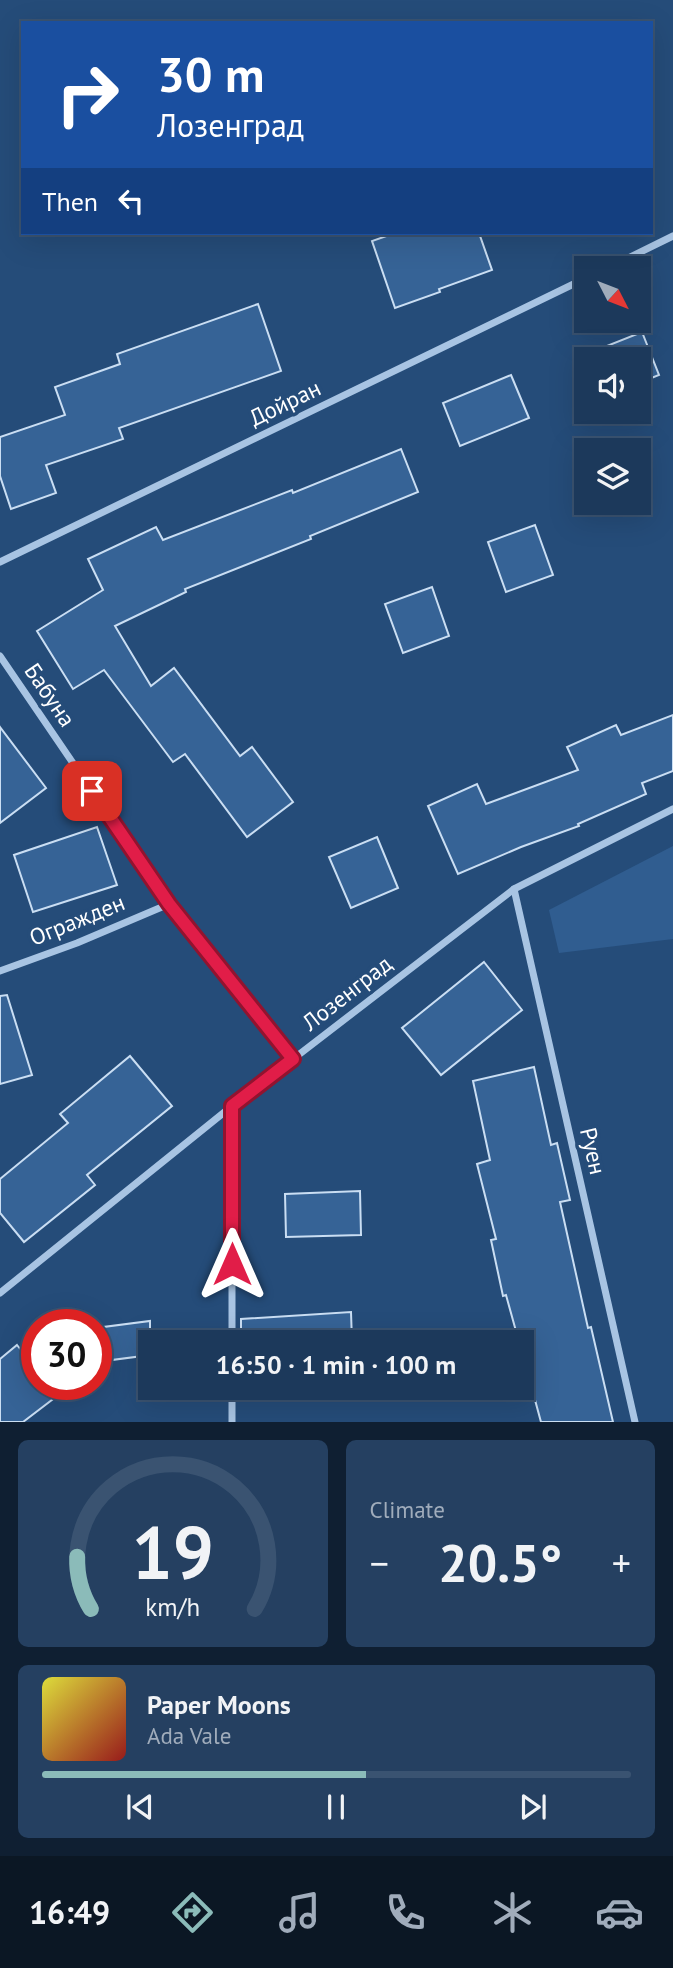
<!DOCTYPE html>
<html lang="en">
<head>
<meta charset="utf-8">
<style>
  :root { --surface:#1c395b; --page:#254061; --text:#f1f3f6; --muted:#a0acbb; --line:#3a5371; --accent:#8bbbb9 }
  body { margin:0; font-family:"PT Sans",sans-serif; background:var(--page); color:var(--text); height:100vh; display:flex; flex-direction:column; font-size:26px; white-space:nowrap }
  * { box-sizing:border-box; margin:0 }
  p { font-size:23px; color:var(--muted) }
  .icon { flex:none; width:38px; height:38px; fill:none; stroke:currentColor; stroke-width:2; stroke-linecap:round; stroke-linejoin:round }
  .map { position:relative; height:1422px; overflow:hidden }
  .drawer { display:flex; flex-direction:column; gap:18px; padding:18px; background:#0f1f32; flex:1 }
  .drawer>* { flex:none }
  .hud { position:absolute; left:21px; top:21px; width:632px; height:214px; border-radius:0px; box-shadow:0 7px 28px #0002,0 0 0 2px var(--line); background:#1a4fa0; color:#fff; overflow:hidden }
  .needle { width:46px; rotate:132deg }
  .tools { position:absolute; left:574px; top:256px; display:grid; gap:14px }
  .tools a { display:grid; place-items:center; width:77px; height:77px; border-radius:0px; background:var(--surface); box-shadow:0 7px 28px #0002,0 0 0 2px var(--line); font-size:35px }
  .speed { position:absolute; left:21px; top:1309px; display:flex; gap:14px; font-size:35px; font-weight:700; text-align:center }
  .speed>* { display:grid; place-content:center; width:91px; height:91px; border-radius:50%; background:var(--surface); box-shadow:0 7px 28px #0002,0 0 0 2px var(--line); line-height:1 }
  .speed .limit { border:10px solid #d22; background:#fff; color:#111 }
  .pin { position:absolute; display:grid; place-items:center; width:60px; height:60px; color:#fff; margin:-30px; border-radius:14px; box-shadow:0 4px 10px #0006 }
  .me { position:absolute; width:77px; margin:-38px; rotate:0deg; stroke-linejoin:round; filter:drop-shadow(0 0 5px #0008) }
  .turn { display:flex; align-items:center; gap:24px; height:147px; padding:0 21px; font-size:32px }
  .turn .icon { width:91px; height:91px; stroke-width:2.5 }
  .turn b { display:block; font-size:49px; line-height:60px }
  .then { display:flex; align-items:center; height:66px; padding:0 21px; background:#0003; gap:14px; font-size:26px }
  .big { font-size:52px; font-weight:700; line-height:1.1 }
  .drawer .card { flex:1; display:flex; flex-direction:column; justify-content:center; gap:10px; min-width:0; padding:0 24px; border-radius:10px; background:var(--page) }
  .drawer .dial { align-items:center; gap:0 }
  .dial svg { height:182px; overflow:visible; fill:none; stroke:var(--line); stroke-width:7; stroke-linecap:round; text-anchor:middle }
  .dial text { fill:var(--text); stroke:none }
  .song { display:flex; align-items:center; gap:21px }
  .cover { width:84px; height:84px; border-radius:10px; background:linear-gradient(135deg,hsl(60 70% 55%),hsl(0 70% 35%)) }
  .played { height:7px; border-radius:4px; background:linear-gradient(90deg,var(--accent) 55%,var(--line) 55%) }
  .keys { display:flex; justify-content:space-around; direction:ltr }
  .heat { display:flex; justify-content:space-between; align-items:center; font-size:38px; direction:ltr }
  .drawer .tiles { flex:1; display:grid; gap:18px; grid-template-columns:1fr 1fr }
  .card:last-child { grid-column:span 2 }
  .trip { position:absolute; left:138px; top:1330px; width:396px; height:70px; border-radius:0px; background:var(--surface); box-shadow:0 7px 28px #0002,0 0 0 2px var(--line); font-weight:700; line-height:70px; text-align:center }
  .menu { display:flex; height:112px; justify-content:space-around; align-items:center; background:#0b1724; color:var(--muted) }
  .menu .icon { width:49px; height:49px }
  .menu .current { color:var(--accent) }
  .menu b { font-size:32px; color:var(--text) }
  .map>svg:first-child { display:block }
  .green { fill:#305d90 }
  .building { fill:#366396; stroke:#cadef3; stroke-width:2 }
  .lines { fill:none; stroke-linecap:round; stroke-linejoin:round }
  .minor { stroke:#a8c4e3; stroke-width:7 }
  .route-casing { stroke:#92132f; stroke-width:18 }
  .route { stroke:#e11d48; stroke-width:12 }
  .labels { text-anchor:middle; stroke-width:7; stroke-linejoin:round; paint-order:stroke }
  .street-label { font-size:23px; fill:#fff; stroke:#254c79 }
</style>
</head>
<body>
<div class="map">
<svg width="673" height="1422" viewBox="0 0 673 1422">
  <rect width="100%" height="100%" fill="#254c79"/>
  <!-- green -->
  <polygon class="green" points="673,846 673,939 559,953 549,910"/>
  <!-- building -->
  <g class="building">
    <polygon points="395,233 479,233 492,270 439,289 440,292 395,308 372,241"/>
    <polygon points="258,304 281,371 119,428 123,439 46,465 56,493 11,509 0,476 0,437 65,415 55,387 120,364 117,354"/>
    <polygon points="642,332 659,375 639,383 639,359 586,359 586,390 574,359"/>
    <polygon points="511,375 529,418 460,446 443,403"/>
    <polygon points="401,449 418,492 310,536 311,539 185,589 186,592 115,626 151,686 174,668 240,756 252,747 293,802 247,837 185,754 173,762 104,670 73,689 37,631 103,590 88,559 156,527 163,540 292,490 293,493"/>
    <polygon points="535,525 553,575 506,592 488,542"/>
    <polygon points="432,587 449,636 403,653 385,604"/>
    <polygon points="673,715 673,771 642,783 646,794 578,824 579,826 521,847 458,874 428,806 477,784 486,804 578,770 567,747 616,725 621,735"/>
    <polygon points="0,727 46,788 0,823"/>
    <polygon points="97,827 117,885 33,912 14,855"/>
    <polygon points="377,837 398,888 351,908 329,857"/>
    <polygon points="484,962 522,1010 441,1075 402,1028"/>
    <polygon points="7,995 32,1075 0,1084 0,996"/>
    <polygon points="130,1056 172,1106 87,1175 95,1185 24,1242 0,1213 0,1179 68,1123 60,1114"/>
    <polygon points="534,1067 551,1145 557,1143 570,1200 560,1202 588,1328 591,1327 613,1422 541,1422 522,1352 522,1342 519,1342 506,1295 503,1296 491,1240 496,1239 477,1164 490,1160 473,1081"/>
    <polygon points="360,1191 361,1235 286,1237 285,1194"/>
    <polygon points="351,1312 352,1342 241,1342 241,1319"/>
    <polygon points="150,1321 150,1355 96,1362 96,1328"/>
    <polygon points="17,1345 37,1370 37,1384 48,1384 57,1396 23,1422 0,1422 0,1359"/>
  </g>
  <g class="lines">
    <!-- minor -->
    <g class="minor">
      <polyline points="608,268 673,236"/>
      <polyline points="0,562 586,278"/>
      <polyline points="0,656 169,904 293,1059"/>
      <polyline points="514,889 635,1422"/>
      <polyline points="0,971 77,943 169,904"/>
      <polyline points="232,1106 232,1342"/>
      <polyline points="0,1293 232,1106 514,889 673,809"/>
      <polyline points="232,1388 232,1422"/>
    </g>
  </g>
  <g class="lines">
    <!-- route casing -->
    <g class="route-casing">
      <polyline id="route" points="92,791 169,904 293,1059 232,1106 232,1264"/>
    </g>
    <!-- route -->
    <use href="#route" class="route"/>
  </g>
  <g class="labels">
    <!-- street labels -->
    <g class="street-label">
      <text transform="translate(285 403) rotate(-26)" y="8">Дойран</text>
      <text transform="translate(50 695) rotate(56)" y="8">Бабуна</text>
      <text transform="translate(77 920) rotate(-22)" y="8">Огражден</text>
      <text transform="translate(347 993) rotate(-38)" y="8">Лозенград</text>
      <text transform="translate(593 1151) rotate(77)" y="8">Руен</text>
    </g>
  </g>
</svg>
<div class="tools">
<a><svg class="needle" viewBox="-14 -14 28 28"><path d="M0-13l5 13h-10z" fill="#e53935"/><path d="M0 13l5-13h-10z" fill="#a0acbb"/></svg></a>
<a><svg class="icon" aria-label="sound" viewBox="0 0 24 24"><path d="M4 9h4l5-4v14l-5-4H4zM17 9q2 3 0 6"/></svg></a>
<a><svg class="icon" aria-label="layers" viewBox="0 0 24 24"><path d="M12 4l9 5-9 5-9-5zM3 14l9 5 9-5"/></svg></a>
</div>
<div class="speed"><div class="limit">30</div></div>
<div class="pin" style="left:92px;top:791px;background:#d93025"><svg class="icon" aria-label="arrive" viewBox="0 0 24 24"><path d="M6 21V4h12l-3 4 3 4H6"/></svg></div>
<svg class="me" style="left:232px;top:1264px" viewBox="-20 -20 40 40"><path d="M0-17L14 15 0 8-14 15z" fill="#e11d48" stroke="#fff" stroke-width="4"/></svg>
<div class="trip">16:50 · 1 min · 100 m</div>
<div class="hud">
<div class="turn"><svg class="icon" aria-label="right" viewBox="0 0 24 24"><path d="M7 20v-9h11M14 6l5 5-5 5"/></svg><div><b>30 m</b>Лозенград</div></div>
<div class="then">Then<svg class="icon" aria-label="left" viewBox="0 0 24 24"><path d="M17 20v-9H6M10 6l-5 5 5 5"/></svg></div>
</div>
</div>
<section class="drawer">
<div class="tiles">
<div class="card dial"><svg viewBox="0 0 100 80">
<path d="M14 69A42 42 0 1 1 86 69"/>
<path d="M14 69A42 42 0 0 1 8 46" stroke="#8bbbb9"/>
<text x="50" y="56" font-size="32" font-weight="700">19</text>
<text x="50" y="72" font-size="11">km/h</text>
</svg></div>
<div class="card"><p>Climate</p>
<div class="heat"><a>−</a><b class="big">20.5°</b><a>+</a></div>
</div>
<div class="card">
<div class="song"><i class="cover"></i><div><b>Paper Moons</b><p>Ada Vale</p></div></div>
<div class="played"></div>
<div class="keys"><svg class="icon" aria-label="previous" viewBox="0 0 24 24"><path d="M18 5L8 12l10 7zM5 5v14"/></svg><svg class="icon" aria-label="pause" viewBox="0 0 24 24"><path d="M8 5v14M16 5v14"/></svg><svg class="icon" aria-label="next" viewBox="0 0 24 24"><path d="M6 5l10 7-10 7zM19 5v14"/></svg></div>
</div>
</div>
</section>
<nav class="menu">
<b>16:49</b>
<svg class="icon current" aria-label="directions" viewBox="0 0 24 24"><path d="M12 3l9 9-9 9-9-9zM9 14v-3h6M13 9l2 2-2 2"/></svg>
<svg class="icon" aria-label="music" viewBox="0 0 24 24"><path d="M9 18V5l10-2v13"/><circle cx="6" cy="18" r="3"/><circle cx="16" cy="16" r="3"/></svg>
<svg class="icon" aria-label="phone" viewBox="0 0 24 24"><path d="M5 4h4l2 5-3 2q2 4 5 5l2-3 5 2v4C11 20 4 13 5 4z"/></svg>
<svg class="icon" aria-label="climate" viewBox="0 0 24 24"><path d="M12 3v18M4 7l16 10M4 17L20 7"/></svg>
<svg class="icon" aria-label="car" viewBox="0 0 24 24"><path d="M5 17H2v-5l4-1 3-4h7l3 4 3 1v5h-3M9 17h6M6 11h13"/><circle cx="7" cy="17" r="2"/><circle cx="17" cy="17" r="2"/></svg>
</nav>
</body>
</html>
